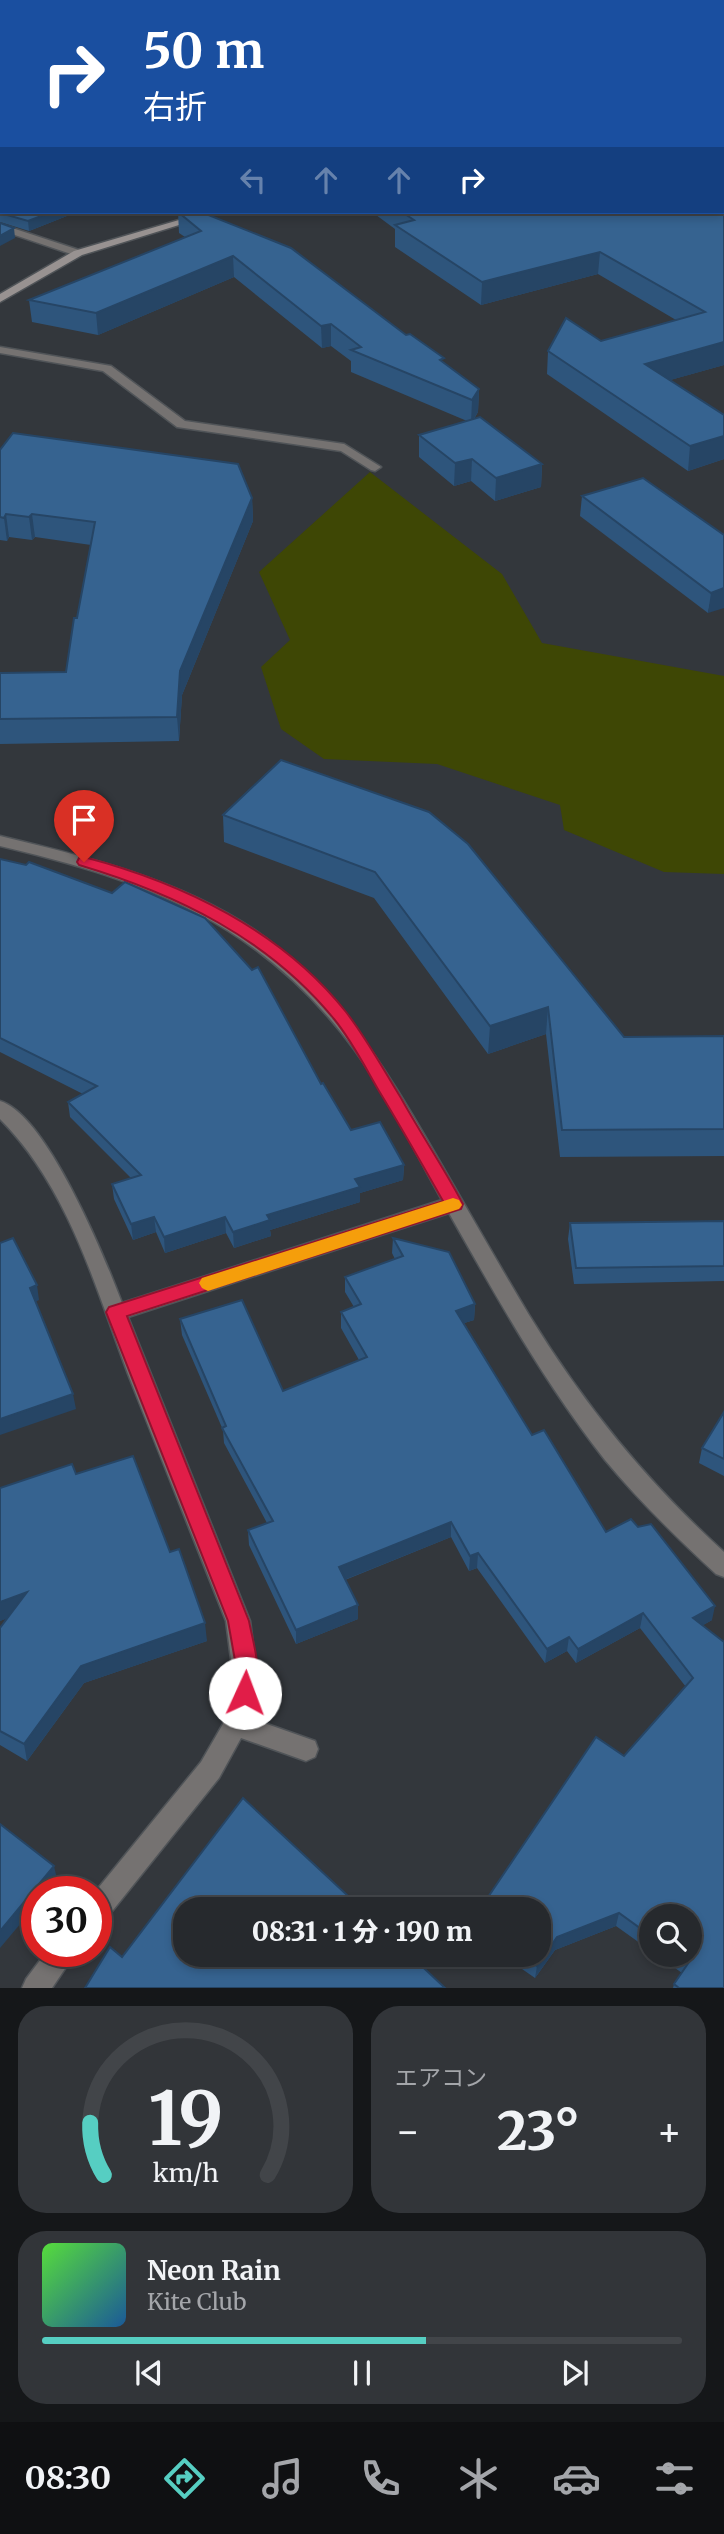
<!DOCTYPE html>
<html lang="ja">
<head>
<meta charset="utf-8">
<style>
  :root { --surface:#26292d; --page:#323539; --text:#f1f3f6; --muted:#a4a6aa; --line:#424549; --accent:#56cec2 }
  body { margin:0; font-family:Merriweather,"Noto Sans JP",serif; background:var(--page); color:var(--text); height:100vh; display:flex; flex-direction:column; font-size:26px; white-space:nowrap }
  * { box-sizing:border-box; margin:0 }
  p { font-size:23px; color:var(--muted) }
  .icon { flex:none; width:38px; height:38px; fill:none; stroke:currentColor; stroke-width:2; stroke-linecap:round; stroke-linejoin:round }
  .map { position:relative; height:1988px; overflow:hidden }
  .sheet { display:flex; flex-direction:column; gap:18px; padding:18px; background:#151719; flex:1 }
  .sheet>* { flex:none }
  .guide { position:absolute; left:0px; top:0px; width:724px; height:214px; box-shadow:0 4px 10px #0003,0 0 0 2px var(--line); background:#1a4fa0; color:#fff; overflow:hidden }
  .controls { position:absolute; left:639px; top:1904px; display:grid; gap:14px }
  .controls a { display:grid; place-items:center; width:63px; height:63px; border-radius:50%; background:var(--surface); box-shadow:0 4px 10px #0003,0 0 0 2px var(--line); font-size:35px }
  .speed { position:absolute; left:21px; top:1876px; display:flex; gap:14px; font-size:35px; font-weight:700; text-align:center }
  .speed>* { display:grid; place-content:center; width:91px; height:91px; border-radius:50%; background:var(--surface); box-shadow:0 4px 10px #0003,0 0 0 2px var(--line); line-height:1 }
  .speed .limit { border:10px solid #d22; background:#fff; color:#111 }
  .pin { position:absolute; display:grid; place-items:center; width:60px; height:60px; color:#fff; margin:-72px -30px; border-radius:50% 50% 50% 0; rotate:-45deg; box-shadow:0 0 7px #0007 }
  .pin .icon { rotate:45deg }
  .me { position:absolute; width:77px; margin:-38px; rotate:2deg; stroke-linejoin:round; filter:drop-shadow(0 0 5px #0008) }
  .turn { display:flex; align-items:center; gap:24px; height:147px; padding:0 28px; font-size:32px }
  .turn .icon { width:91px; height:91px; stroke-width:2.5 }
  .turn b { display:block; font-size:49px; line-height:60px }
  .lanes { display:flex; align-items:center; height:66px; padding:0 28px; background:#0003; justify-content:center; gap:35px; direction:ltr }
  .lanes .off { opacity:.35 }
  .big { font-size:52px; font-weight:800; line-height:1.1 }
  .sheet .tile { flex:1; display:flex; flex-direction:column; justify-content:center; gap:10px; min-width:0; padding:0 24px; border-radius:28px; background:var(--page) }
  .sheet .dial { align-items:center; gap:0 }
  .dial svg { height:182px; overflow:visible; fill:none; stroke:var(--line); stroke-width:7; stroke-linecap:round; text-anchor:middle }
  .dial text { fill:var(--text); stroke:none }
  .song { display:flex; align-items:center; gap:21px }
  .cover { width:84px; height:84px; border-radius:10px; background:linear-gradient(135deg,hsl(110 70% 55%),hsl(210 70% 35%)) }
  .played { height:7px; border-radius:4px; background:linear-gradient(90deg,var(--accent) 60%,var(--line) 60%) }
  .keys { display:flex; justify-content:space-around; direction:ltr }
  .heat { display:flex; justify-content:space-between; align-items:center; font-size:38px; direction:ltr }
  .sheet .tiles { flex:1; display:grid; gap:18px; grid-template-columns:1fr 1fr }
  .tile:last-child { grid-column:span 2 }
  .trip { position:absolute; left:173px; top:1897px; width:378px; height:70px; border-radius:28px; background:var(--surface); box-shadow:0 4px 10px #0003,0 0 0 2px var(--line); font-weight:800; line-height:70px; text-align:center }
  .tabs { display:flex; height:112px; justify-content:space-around; align-items:center; background:#0f1012; color:var(--muted) }
  .tabs .icon { width:49px; height:49px }
  .tabs .current { color:var(--accent) }
  .tabs b { font-size:32px; color:var(--text) }
  .map>svg:first-child { display:block }
  .green { fill:#3e4705 }
  .lines { fill:none; stroke-linecap:round; stroke-linejoin:round }
  .street-casing { stroke:#505458; stroke-width:3 }
  .secondary-casing { stroke:#505458; stroke-width:3 }
  .street { fill:#757271; fill-rule:evenodd }
  .secondary { fill:#989291; fill-rule:evenodd }
  .wall { fill:#2e557c }
  .shaded-wall { fill:#264565 }
  .building { fill:#366390; stroke:#264565; stroke-width:2 }
  .route { fill:#e11d48; stroke:#92132f; stroke-width:2 }
  .slow { fill:#f59e0b }
</style>
</head>
<body>
<div class="map">
<svg width="724" height="1988" viewBox="0 0 724 1988">
  <rect width="100%" height="100%" fill="#33373c"/>
  <!-- green -->
  <polygon class="green" points="370,472 502,574 542,643 724,676 724,874 664,872 564,830 560,805 437,764 324,759 281,729 261,667 290,640 259,572"/>
  <g class="lines">
    <!-- street casing -->
    <g class="street-casing">
      <g id="street">
        <polygon points="719,0 724,0 724,4 717,2"/>
        <polygon points="0,224 82,251 83,253 74,255 0,230"/>
        <polygon points="0,347 111,366 185,421 344,444 381,467 375,471 371,470 341,451 177,427 103,371 0,353"/>
        <path d="M0,836C87,857 178,879 253,929C335,985 384,1066 433,1150C465,1205 496,1260 529,1315C585,1406 646,1481 724,1552V1577L716,1574C677,1538 639,1501 605,1460C545,1384 497,1298 449,1213L128,1317L250,1621L258,1682L250,1718L315,1741L318,1749L315,1757L306,1761L241,1738L219,1778L105,1920L96,1924L95,1892L201,1762L223,1724L234,1682L226,1621C194,1539 160,1456 128,1374C95,1286 68,1187 0,1119V1101C47,1115 105,1258 122,1303L442,1200C414,1150 388,1096 354,1049C260,922 148,881 0,846Z"/>
        <polygon points="47,1951 77,1951 52,1988 22,1988 26,1979"/>
      </g>
    </g>
    <!-- secondary casing -->
    <g class="secondary-casing">
      <g id="secondary">
        <rect x="723" y="90" width="1" height="6"/>
        <rect x="723" y="147" width="1" height="6"/>
        <polygon points="206,212 221,212 82,255 0,302 0,294 74,251"/>
      </g>
    </g>
    <!-- street -->
    <use href="#street" class="street"/>
    <!-- secondary -->
    <use href="#secondary" class="secondary"/>
  </g>
  <!-- wall -->
  <g class="wall">
    <polygon points="0,58 2,58 2,110 1,110 0,111 77,212 29,231 0,222"/>
    <polygon points="178,212 444,363 479,389 478,412 474,419 542,464 541,487 495,501 471,481 454,486 419,457 419,435 467,421 351,372 351,361 331,346 322,348 234,277 98,335 32,322 29,300 185,237 179,233"/>
    <polygon points="372,212 723,212 724,365 670,380 724,415 724,459 688,471 547,374 548,351 601,341 676,320 598,274 481,305 395,247 395,229"/>
    <polygon points="0,450 252,498 253,521 182,695 179,741 0,744 0,673 66,672 91,545 35,537 32,540 9,537 7,541 0,540"/>
    <polygon points="582,496 724,535 708,613 580,516"/>
    <polygon points="281,760 624,1037 724,1036 724,1156 560,1157 546,1034 488,1054 374,898 224,842 223,815"/>
    <polygon points="0,859 321,1084 351,1130 404,1165 403,1180 360,1193 360,1202 270,1230 271,1236 234,1248 226,1233 165,1253 156,1232 133,1240 114,1199 112,1184 131,1178 70,1117 68,1102 83,1094 0,1052"/>
    <polygon points="724,1221 724,1281 574,1284 568,1239 570,1223"/>
    <polygon points="393,1238 475,1304 474,1320 464,1323 532,1435 606,1532 712,1620 703,1625 724,1988 673,1988 674,1984 682,1973 657,1955 690,1955 651,1916 651,1951 616,1926 555,1950 535,1978 502,1955 539,1955 624,1756 686,1687 640,1628 576,1663 567,1651 545,1663 477,1568 469,1571 451,1537 345,1580 358,1619 296,1644 249,1545 248,1530 267,1523 224,1443 223,1430 182,1335 180,1319 283,1391 359,1360 341,1328 341,1312 354,1307 345,1292 345,1277 395,1259 392,1253"/>
    <polygon points="724,1412 724,1476 699,1463 702,1448"/>
    <polygon points="76,1474 170,1552 207,1641 84,1683 27,1761 0,1745 0,1628 7,1618 0,1621 0,1488"/>
  </g>
  <!-- shaded-wall -->
  <g class="shaded-wall">
    <polygon points="635,0 675,0 667,2 626,2"/>
    <polygon points="52,212 77,212 29,231 28,221"/>
    <polygon points="14,228 15,238 0,246 0,236"/>
    <polygon points="600,252 598,274 481,305 482,282"/>
    <polygon points="233,256 234,277 98,335 96,313"/>
    <polygon points="331,324 331,346 322,348 321,326"/>
    <polygon points="724,342 724,365 642,388 645,364"/>
    <polygon points="479,389 478,412 471,423 472,400"/>
    <polygon points="724,436 724,459 688,471 690,446"/>
    <polygon points="472,459 471,481 454,486 455,463"/>
    <polygon points="542,464 541,487 495,501 496,478"/>
    <polygon points="252,498 253,521 182,695 179,741 177,717 180,671"/>
    <polygon points="6,514 9,537 7,541 4,518"/>
    <polygon points="32,514 35,537 32,540 29,517"/>
    <polygon points="724,588 724,608 708,613 711,593"/>
    <polygon points="548,1007 546,1034 488,1054 490,1026"/>
    <polygon points="404,1165 403,1180 360,1193 360,1202 270,1230 271,1236 234,1248 233,1232 267,1215 355,1179"/>
    <polygon points="154,1217 156,1232 133,1240 131,1224"/>
    <polygon points="225,1217 226,1233 165,1253 164,1237"/>
    <polygon points="37,1285 39,1300 33,1303 30,1288"/>
    <polygon points="475,1304 474,1320 455,1326 456,1311"/>
    <polygon points="73,1394 76,1409 0,1435 0,1419"/>
    <polygon points="451,1522 451,1537 339,1582 339,1567"/>
    <polygon points="478,1553 477,1568 469,1571 470,1556"/>
    <polygon points="27,1592 31,1610 0,1621 0,1602"/>
    <polygon points="358,1605 358,1619 296,1644 296,1630"/>
    <polygon points="715,1606 712,1620 690,1633 693,1618"/>
    <polygon points="643,1613 640,1628 576,1663 578,1649"/>
    <polygon points="205,1623 207,1641 84,1683 27,1761 24,1744 81,1666"/>
    <polygon points="569,1637 567,1651 545,1663 547,1649"/>
    <polygon points="54,1866 57,1879 47,1892 37,1892 37,1904 0,1948 0,1931"/>
    <polygon points="619,1913 616,1926 555,1950 535,1978 537,1966 557,1937"/>
  </g>
  <!-- building -->
  <g class="building">
    <polygon points="0,0 635,0 626,2 483,2 480,0 472,2 2,2 2,49 0,49"/>
    <polygon points="0,58 2,58 2,102 0,101"/>
    <polygon points="0,111 2,111 2,212 52,212 28,221 0,213"/>
    <polygon points="723,175 724,176 724,342 645,364 724,415 724,436 690,446 548,351 566,318 601,341 705,312 600,252 482,282 395,225 414,220 402,212 723,212"/>
    <polygon points="178,212 201,212 291,248 406,335 410,334 444,358 440,360 479,389 472,400 351,350 361,347 331,324 321,326 233,256 96,313 29,300 201,231"/>
    <polygon points="0,223 14,228 0,236"/>
    <polygon points="480,417 542,464 496,478 472,459 455,463 419,435"/>
    <polygon points="13,433 238,464 252,498 180,671 177,717 0,719 0,673 66,672 74,618 77,618 95,522 32,514 29,517 6,514 4,518 0,517 0,450"/>
    <polygon points="643,478 724,535 724,588 711,593 582,496"/>
    <polygon points="281,760 429,812 468,844 624,1037 724,1036 724,1129 562,1130 548,1007 490,1026 375,872 223,815"/>
    <polygon points="0,859 26,865 29,862 112,893 125,882 205,918 252,970 258,967 321,1084 323,1083 351,1130 380,1122 404,1165 355,1179 360,1187 267,1215 270,1220 233,1232 225,1217 164,1237 154,1217 131,1224 112,1184 141,1175 68,1102 97,1086 0,1038"/>
    <polygon points="724,1221 724,1266 576,1268 570,1223"/>
    <polygon points="13,1238 37,1285 30,1288 73,1394 0,1419 0,1243"/>
    <polygon points="393,1238 449,1252 475,1304 456,1311 532,1435 544,1430 606,1532 631,1519 638,1527 651,1524 715,1606 693,1618 724,1642 724,1988 679,1988 674,1984 689,1962 678,1955 690,1955 690,1916 651,1916 651,1936 619,1913 557,1937 537,1966 522,1955 539,1955 539,1909 480,1909 596,1737 624,1756 693,1678 643,1613 578,1649 569,1637 547,1649 478,1553 470,1556 451,1522 339,1567 358,1605 296,1630 248,1530 273,1521 222,1428 226,1426 180,1319 242,1300 283,1391 367,1357 341,1312 361,1304 345,1277 403,1256"/>
    <polygon points="724,1412 724,1459 702,1448"/>
    <polygon points="133,1456 170,1552 179,1549 205,1623 81,1666 24,1744 0,1731 0,1628 27,1592 0,1602 0,1488 72,1464 76,1474"/>
    <polygon points="243,1798 362,1909 186,1909 186,1955 410,1955 445,1988 85,1988 110,1947 122,1957"/>
    <polygon points="0,1824 54,1866 0,1931"/>
  </g>
  <!-- route -->
  <path class="route" d="M84,857C183,883 282,931 346,1012C367,1039 383,1069 401,1098C421,1134 444,1168 463,1204L461,1209L127,1316L249,1621C254,1647 264,1675 253,1701L245,1704L237,1701L234,1693L237,1672L228,1621L106,1312L109,1307L443,1201C422,1164 401,1127 379,1091C365,1067 352,1041 334,1019C268,938 176,894 79,865L77,862L79,858Z"/>
  <!-- slow -->
  <polygon class="slow" points="453,1198 459,1200 462,1205 459,1209 208,1291 202,1288 199,1283 202,1278"/>
</svg>
<div class="controls">
<a><svg class="icon" aria-label="search" viewBox="0 0 24 24"><circle cx="10" cy="10" r="6"/><path d="M15 15l6 6"/></svg></a>
</div>
<div class="speed"><div class="limit">30</div></div>
<div class="pin" style="left:84px;top:862px;background:#d93025"><svg class="icon" aria-label="arrive" viewBox="0 0 24 24"><path d="M6 21V4h12l-3 4 3 4H6"/></svg></div>
<svg class="me" style="left:245px;top:1693px" viewBox="-20 -20 40 40"><circle r="19" fill="#fff"/><path d="M0-13L10 11 0 6-10 11z" fill="#e11d48"/></svg>
<div class="trip">08:31 · 1 分 · 190 m</div>
<div class="guide">
<div class="turn"><svg class="icon" aria-label="right" viewBox="0 0 24 24"><path d="M7 20v-9h11M14 6l5 5-5 5"/></svg><div><b>50 m</b>右折</div></div>
<div class="lanes"><svg class="icon off" aria-label="left" viewBox="0 0 24 24"><path d="M17 20v-9H6M10 6l-5 5 5 5"/></svg><svg class="icon off" aria-label="ahead" viewBox="0 0 24 24"><path d="M12 20V5M6 11l6-6 6 6"/></svg><svg class="icon off" aria-label="ahead" viewBox="0 0 24 24"><path d="M12 20V5M6 11l6-6 6 6"/></svg><svg class="icon" aria-label="right" viewBox="0 0 24 24"><path d="M7 20v-9h11M14 6l5 5-5 5"/></svg></div>
</div>
</div>
<section class="sheet">
<div class="tiles">
<div class="tile dial"><svg viewBox="0 0 100 80">
<path d="M14 69A42 42 0 1 1 86 69"/>
<path d="M14 69A42 42 0 0 1 8 46" stroke="#56cec2"/>
<text x="50" y="56" font-size="32" font-weight="700">19</text>
<text x="50" y="72" font-size="11">km/h</text>
</svg></div>
<div class="tile"><p>エアコン</p>
<div class="heat"><a>−</a><b class="big">23°</b><a>+</a></div>
</div>
<div class="tile">
<div class="song"><i class="cover"></i><div><b>Neon Rain</b><p>Kite Club</p></div></div>
<div class="played"></div>
<div class="keys"><svg class="icon" aria-label="previous" viewBox="0 0 24 24"><path d="M18 5L8 12l10 7zM5 5v14"/></svg><svg class="icon" aria-label="pause" viewBox="0 0 24 24"><path d="M8 5v14M16 5v14"/></svg><svg class="icon" aria-label="next" viewBox="0 0 24 24"><path d="M6 5l10 7-10 7zM19 5v14"/></svg></div>
</div>
</div>
</section>
<nav class="tabs">
<b>08:30</b>
<svg class="icon current" aria-label="directions" viewBox="0 0 24 24"><path d="M12 3l9 9-9 9-9-9zM9 14v-3h6M13 9l2 2-2 2"/></svg>
<svg class="icon" aria-label="music" viewBox="0 0 24 24"><path d="M9 18V5l10-2v13"/><circle cx="6" cy="18" r="3"/><circle cx="16" cy="16" r="3"/></svg>
<svg class="icon" aria-label="phone" viewBox="0 0 24 24"><path d="M5 4h4l2 5-3 2q2 4 5 5l2-3 5 2v4C11 20 4 13 5 4z"/></svg>
<svg class="icon" aria-label="climate" viewBox="0 0 24 24"><path d="M12 3v18M4 7l16 10M4 17L20 7"/></svg>
<svg class="icon" aria-label="car" viewBox="0 0 24 24"><path d="M5 17H2v-5l4-1 3-4h7l3 4 3 1v5h-3M9 17h6M6 11h13"/><circle cx="7" cy="17" r="2"/><circle cx="17" cy="17" r="2"/></svg>
<svg class="icon" aria-label="filters" viewBox="0 0 24 24"><path d="M4 7h16M4 17h16"/><circle cx="9" cy="7" r="2"/><circle cx="15" cy="17" r="2"/></svg>
</nav>
</body>
</html>
